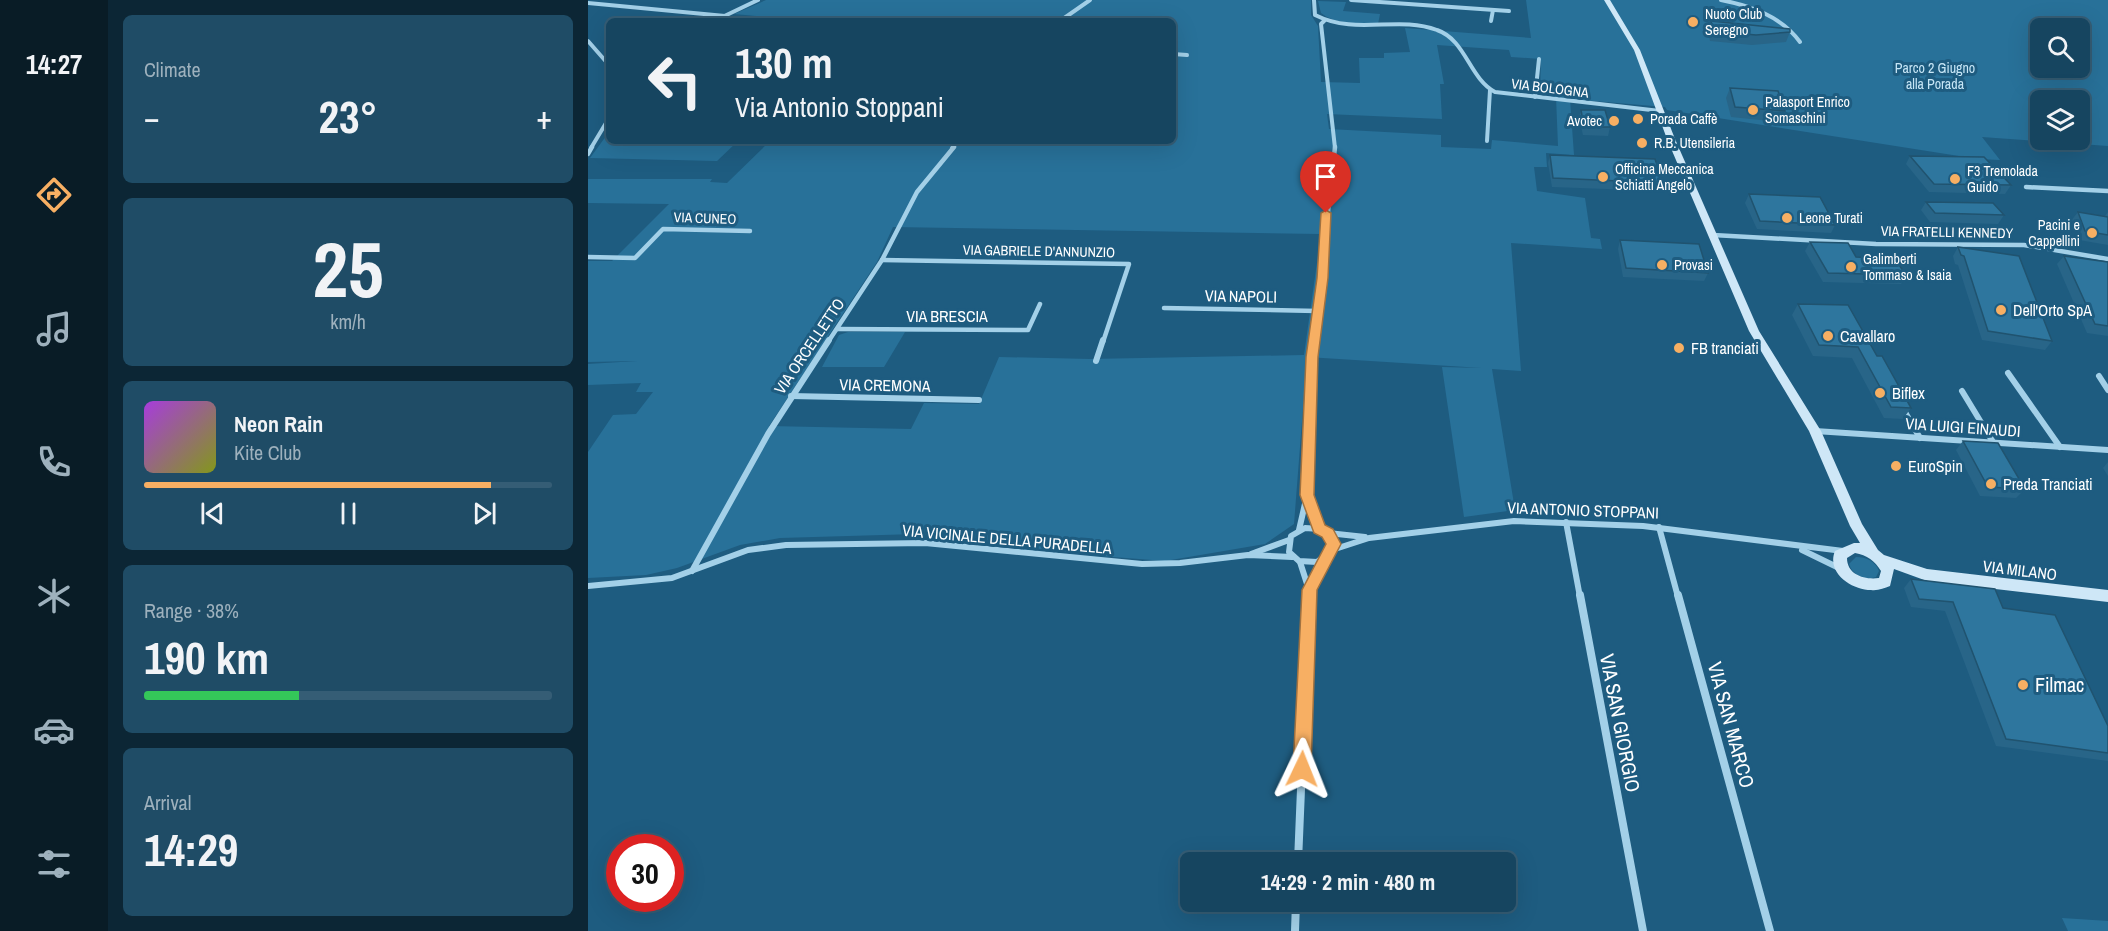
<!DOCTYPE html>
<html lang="en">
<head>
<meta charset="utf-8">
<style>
  :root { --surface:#164560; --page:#1f4c66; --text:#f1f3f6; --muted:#9eb1bd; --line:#355d75; --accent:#f7af63 }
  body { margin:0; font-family:"Archivo Narrow",sans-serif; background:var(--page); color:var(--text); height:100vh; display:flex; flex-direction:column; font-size:22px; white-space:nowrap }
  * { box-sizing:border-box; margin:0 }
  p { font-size:20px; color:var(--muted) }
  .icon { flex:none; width:33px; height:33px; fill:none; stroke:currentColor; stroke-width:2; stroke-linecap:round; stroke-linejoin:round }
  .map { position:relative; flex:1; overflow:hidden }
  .side { display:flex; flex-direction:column; gap:15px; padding:15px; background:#0c2635; width:480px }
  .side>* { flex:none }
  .banner { position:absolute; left:18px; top:18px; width:570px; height:126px; border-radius:9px; box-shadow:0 6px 24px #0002,0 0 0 2px var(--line); background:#164560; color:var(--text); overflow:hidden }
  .buttons { position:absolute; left:1442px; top:18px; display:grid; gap:12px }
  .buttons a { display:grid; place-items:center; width:60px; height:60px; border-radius:9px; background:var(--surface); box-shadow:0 6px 24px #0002,0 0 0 2px var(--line); font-size:30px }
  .speed { position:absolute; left:18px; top:834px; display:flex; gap:12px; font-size:30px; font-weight:700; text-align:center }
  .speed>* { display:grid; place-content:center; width:78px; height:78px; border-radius:50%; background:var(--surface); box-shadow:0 6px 24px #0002,0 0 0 2px var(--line); line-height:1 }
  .speed .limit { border:9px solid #d22; background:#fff; color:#111 }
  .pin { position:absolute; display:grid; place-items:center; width:51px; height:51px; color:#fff; margin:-62px -26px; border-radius:50% 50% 50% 0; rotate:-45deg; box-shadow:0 0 6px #0007 }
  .pin .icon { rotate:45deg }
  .me { position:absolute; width:66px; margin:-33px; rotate:2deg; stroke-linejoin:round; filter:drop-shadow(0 0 4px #0008) }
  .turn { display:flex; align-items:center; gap:21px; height:126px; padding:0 30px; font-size:27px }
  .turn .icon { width:78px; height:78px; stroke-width:2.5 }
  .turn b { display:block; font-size:42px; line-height:51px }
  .big { font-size:45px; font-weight:700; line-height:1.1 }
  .side .tile { flex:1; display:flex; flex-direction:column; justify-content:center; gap:9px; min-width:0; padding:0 21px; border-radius:9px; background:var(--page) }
  .side .dial { align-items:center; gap:0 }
  .dial b { font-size:78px; line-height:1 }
  .song { display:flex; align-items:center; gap:18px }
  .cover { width:72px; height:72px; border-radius:9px; background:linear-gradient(135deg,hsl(280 70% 55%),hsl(70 70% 35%)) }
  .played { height:6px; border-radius:3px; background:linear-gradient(90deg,var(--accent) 85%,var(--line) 85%) }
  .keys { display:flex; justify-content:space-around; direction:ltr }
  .heat { display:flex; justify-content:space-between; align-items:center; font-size:33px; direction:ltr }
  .charge { height:9px; border-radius:4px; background:linear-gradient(90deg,#34c759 38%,var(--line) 0) }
  .trip { position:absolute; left:592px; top:852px; width:336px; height:60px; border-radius:9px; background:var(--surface); box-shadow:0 6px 24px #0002,0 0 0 2px var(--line); font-weight:700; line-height:60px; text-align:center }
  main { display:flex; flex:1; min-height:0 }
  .tabs { display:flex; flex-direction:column; width:108px; justify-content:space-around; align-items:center; background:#091c26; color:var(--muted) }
  .tabs .icon { width:42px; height:42px }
  .tabs .on { color:var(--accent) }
  .tabs b { font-size:27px; color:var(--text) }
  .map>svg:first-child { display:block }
  .green { fill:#287199; fill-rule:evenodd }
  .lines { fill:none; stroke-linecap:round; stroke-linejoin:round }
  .street-far3 { stroke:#a3d0e8; stroke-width:4 }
  .street-far2 { stroke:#a3d0e8; stroke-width:4.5 }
  .street-far1 { stroke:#a3d0e8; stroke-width:6 }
  .street { stroke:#a3d0e8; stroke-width:8 }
  .secondary { fill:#cee7f7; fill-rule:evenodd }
  .wall { fill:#286588 }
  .building { fill:#2e769e; stroke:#20536f; stroke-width:1.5 }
  .route { fill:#f7af63; stroke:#a17240; stroke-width:1.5 }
  .poi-dot { fill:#f7af63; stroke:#1e5c80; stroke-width:2 }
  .labels { text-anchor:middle; stroke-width:6; stroke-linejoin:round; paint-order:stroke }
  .far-poi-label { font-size:14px; fill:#fff; stroke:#1e5c80; text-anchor:start }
  .far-park-label { font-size:14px; fill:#c7e6f6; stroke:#1e5c80 }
  .far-street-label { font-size:14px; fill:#fff; stroke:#1e5c80 }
  .street-label { font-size:16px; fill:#fff; stroke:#1e5c80 }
  .poi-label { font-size:16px; fill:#fff; stroke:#1e5c80; text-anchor:start }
  .near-poi-label { font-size:20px; fill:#fff; stroke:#1e5c80; text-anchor:start }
  .near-street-label { font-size:20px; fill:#fff; stroke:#1e5c80 }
</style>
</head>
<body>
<main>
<nav class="tabs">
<b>14:27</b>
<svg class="icon on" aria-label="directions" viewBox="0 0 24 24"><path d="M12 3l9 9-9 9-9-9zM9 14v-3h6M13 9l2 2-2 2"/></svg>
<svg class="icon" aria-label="music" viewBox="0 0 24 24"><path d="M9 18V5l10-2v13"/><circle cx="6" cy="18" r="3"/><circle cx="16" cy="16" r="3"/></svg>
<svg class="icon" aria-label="phone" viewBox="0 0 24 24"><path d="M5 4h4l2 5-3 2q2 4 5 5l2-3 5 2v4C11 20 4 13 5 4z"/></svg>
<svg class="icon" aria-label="climate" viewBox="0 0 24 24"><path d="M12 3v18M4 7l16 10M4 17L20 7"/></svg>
<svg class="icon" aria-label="car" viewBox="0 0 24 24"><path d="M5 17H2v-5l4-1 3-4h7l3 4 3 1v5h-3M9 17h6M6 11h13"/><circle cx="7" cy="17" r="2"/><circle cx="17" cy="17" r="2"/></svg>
<svg class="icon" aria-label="filters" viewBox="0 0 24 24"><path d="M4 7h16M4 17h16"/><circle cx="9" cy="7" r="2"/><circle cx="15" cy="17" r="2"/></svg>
</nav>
<section class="side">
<div class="tile"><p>Climate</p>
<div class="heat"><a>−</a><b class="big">23°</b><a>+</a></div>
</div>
<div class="tile dial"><b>25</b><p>km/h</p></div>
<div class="tile">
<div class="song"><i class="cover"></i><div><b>Neon Rain</b><p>Kite Club</p></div></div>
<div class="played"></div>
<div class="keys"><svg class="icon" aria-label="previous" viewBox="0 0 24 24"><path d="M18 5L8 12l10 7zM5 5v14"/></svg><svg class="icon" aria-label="pause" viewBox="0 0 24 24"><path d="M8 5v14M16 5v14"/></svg><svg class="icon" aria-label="next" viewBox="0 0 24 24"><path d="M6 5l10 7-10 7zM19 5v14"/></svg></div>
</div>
<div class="tile"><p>Range · 38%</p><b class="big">190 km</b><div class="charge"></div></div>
<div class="tile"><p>Arrival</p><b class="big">14:29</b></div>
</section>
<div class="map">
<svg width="1520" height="931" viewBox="0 0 1520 931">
  <rect width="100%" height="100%" fill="#1e5c80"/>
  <!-- green -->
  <g class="green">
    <path d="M178,0H723V15L730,26L733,82L772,83L771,58H796V53L822,52L817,28L943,38L938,0H1520V146L1394,137L1412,160L1390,159L1079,110L1077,107L982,99L986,155L958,153L959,167H946L949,191L997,198L1003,238L1012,239L1014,249L923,243L933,371L904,369L927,510L876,517L854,367L894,368L719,357L706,524L677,544L577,561L512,556L328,534L192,538L152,545L89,568L58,575L0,578V452L25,415L48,414L65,392H48L53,383L0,385V364L49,361L0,362V261H24L81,204L0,203V179H124L122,182L139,183L181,142L150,141L129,161L2,158L21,132V141H585V21H187L190,18L146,14ZM1452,28H1491V68H1452ZM849,45L921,50L923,57L953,59L952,93L968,97L970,146L904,140L903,149L853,147V135L741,129L739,114L854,119L852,84H856ZM1452,100H1491V140H1452ZM305,227L733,234L716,355L502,359L411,357L391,404L336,403L323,429L181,426L289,262Z"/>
    <path d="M730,1L758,2L755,11L792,14L790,24C771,24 748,25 733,13Z"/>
    <polygon points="260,332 317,332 296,367 234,367 251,335"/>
    <path d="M1268,557C1278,557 1287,561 1291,571L1288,577C1277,581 1265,576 1261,564Z"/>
    <polygon points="1474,918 1520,921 1520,931 1480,931"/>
  </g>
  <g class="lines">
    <!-- street-far3 -->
    <g class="street-far3">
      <path d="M726,0L727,15C769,36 809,15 849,30C878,40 881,78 907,92L1072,111"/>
      <polyline points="763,0 921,11"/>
      <path d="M1133,0C1163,6 1193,16 1212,42"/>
      <polyline points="0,3 137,16"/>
      <polyline points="737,20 733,24 747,148"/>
      <polyline points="126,21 170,0"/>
      <polyline points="472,21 502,0"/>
      <polyline points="903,21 905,10"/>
      <polyline points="0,41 21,65"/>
      <polyline points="585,54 599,55"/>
      <polyline points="947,97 951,59"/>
      <polyline points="899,141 902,90"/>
      <polyline points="3,148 21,118"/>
      <polyline points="364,148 370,141"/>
    </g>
    <!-- street-far2 -->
    <g class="street-far2">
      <polyline points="0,154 4,147"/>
      <polyline points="1438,187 1520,191"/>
      <polyline points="1125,235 1288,244 1436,245 1520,259"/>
      <polyline points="0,257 47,258 75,229 162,231"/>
      <polyline points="294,260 541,264 515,342"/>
      <polyline points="576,308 729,311"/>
      <polyline points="249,329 440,330 452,304"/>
      <polyline points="240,342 294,260 329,192 366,147"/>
      <polyline points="726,342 747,147"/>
    </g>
    <!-- street-far1 -->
    <g class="street-far1">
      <polyline points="508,361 515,340"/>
      <polyline points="1420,373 1472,447"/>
      <polyline points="1511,376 1520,390"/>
      <polyline points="1374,391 1405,442"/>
      <polyline points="203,396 391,400"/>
      <polyline points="1314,407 1332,438"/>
      <polyline points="1227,431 1520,450"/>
      <polyline points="719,496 732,529"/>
      <polyline points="978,522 992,597"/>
      <polyline points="1071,527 1090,597"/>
      <polygon points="717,528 732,529 744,538 744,550 729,562 711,561 701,552 703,536"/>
      <polyline points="711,530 719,495 726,340"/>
      <polyline points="740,533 777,537"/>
      <polyline points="744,550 781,538 926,521 1055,526 1255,551"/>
      <polyline points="1214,550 1251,568"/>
      <polyline points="663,554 701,540"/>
      <polyline points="712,562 721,590"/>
      <polyline points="104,571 180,434 241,340"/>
      <polyline points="0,586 84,578 160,550 198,545 337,543 554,564 592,563 660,555 704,557"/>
      <polyline points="721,597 721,590 736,560"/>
    </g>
    <!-- street -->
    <g class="street">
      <polyline points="992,595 1055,931"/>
      <polyline points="1090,595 1182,931"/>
      <polyline points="710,862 721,595"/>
      <polyline points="707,931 708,902"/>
    </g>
    <!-- secondary -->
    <path class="secondary" d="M1016,0H1022L1052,50L1087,139L1171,331L1233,431L1274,524L1290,550L1296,555L1339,569L1520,590V602L1339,581L1306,569L1302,586C1296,588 1290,591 1283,590C1264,590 1238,573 1247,551L1266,543H1272L1262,526L1221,431L1161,331L1079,139L1046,50ZM1267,553C1279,555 1287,561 1293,571L1291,578C1277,580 1259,575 1259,558Z"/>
  </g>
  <!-- wall -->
  <g class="wall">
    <polygon points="1123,21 1202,32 1198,42 1164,45 1122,41 1120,31"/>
    <polygon points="1142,88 1197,111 1193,122 1143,117 1138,98"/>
    <polygon points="993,110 1022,127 1020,136 995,135 991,118"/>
    <polygon points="962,155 1075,183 1072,191 964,187 960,163"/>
    <polygon points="1322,156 1423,185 1417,194 1341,192 1318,164"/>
    <polygon points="1161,194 1247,225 1243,233 1169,229 1157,203"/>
    <polygon points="1338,202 1416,215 1410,224 1342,222 1333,210"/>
    <polygon points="1490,212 1517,216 1520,212 1520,245 1491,240 1483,221"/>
    <polygon points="1032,240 1120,273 1116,281 1035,277 1030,249"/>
    <polygon points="1222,242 1268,257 1318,275 1313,284 1235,282 1217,251"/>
    <polygon points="1370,247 1464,341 1457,350 1394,340 1370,265 1367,264 1365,256"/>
    <polygon points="1476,256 1520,262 1520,336 1499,333 1469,264"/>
    <polygon points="1210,304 1289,356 1323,408 1315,419 1296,418 1264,358 1225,356 1204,315"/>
    <polygon points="1375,441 1437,489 1428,498 1392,496 1368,450"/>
    <polygon points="1520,462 1520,476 1515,468"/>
    <polygon points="1323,579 1415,608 1520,726 1520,761 1408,746 1357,611 1323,607 1316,588"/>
  </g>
  <!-- building -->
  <g class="building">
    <polygon points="1123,21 1202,29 1202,32 1168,35 1125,31"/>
    <polygon points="1142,88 1190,91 1197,111 1147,107"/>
    <polygon points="993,110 1017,110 1022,127 996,127"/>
    <polygon points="962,155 1067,159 1075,183 965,178"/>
    <polygon points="1322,156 1396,157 1423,185 1346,184"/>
    <polygon points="1161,194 1232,197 1247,225 1172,221"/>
    <polygon points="1338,202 1405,203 1416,215 1347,213"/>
    <polygon points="1490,212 1520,217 1520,235 1497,231"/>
    <polygon points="1032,240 1111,244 1120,273 1038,268"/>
    <polygon points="1222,242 1260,243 1268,257 1307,259 1318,275 1240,273"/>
    <polygon points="1370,247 1431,256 1464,341 1400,331 1376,256 1373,255"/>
    <polygon points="1476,256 1520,262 1520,326 1507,324"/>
    <polygon points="1210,304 1260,305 1289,356 1294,356 1323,408 1303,407 1270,347 1231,345"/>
    <polygon points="1375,441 1410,443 1437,489 1400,487"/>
    <polygon points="1323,579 1407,589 1415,608 1467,615 1520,726 1520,753 1418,739 1365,602 1331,599"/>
  </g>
  <!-- route -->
  <polygon class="route" points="738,210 743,213 740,278 730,357 726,495 737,525 745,529 753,544 729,590 723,769 720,775 714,778 707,775 705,769 714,590 738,544 734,537 726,533 712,495 718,357 729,278 733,213"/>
  <!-- markers -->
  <g class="poi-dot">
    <circle cx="1105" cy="22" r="6"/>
    <circle cx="1165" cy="110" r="6"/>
    <circle cx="1050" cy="119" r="6"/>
    <circle cx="1026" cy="121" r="6"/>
    <circle cx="1054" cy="143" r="6"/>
    <circle cx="1015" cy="177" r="6"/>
    <circle cx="1367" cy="179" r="6"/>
    <circle cx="1199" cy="218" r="6"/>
    <circle cx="1504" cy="233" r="6"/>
    <circle cx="1074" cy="265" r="6"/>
    <circle cx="1263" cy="267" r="6"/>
    <circle cx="1413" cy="310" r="6"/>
    <circle cx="1240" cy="336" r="6"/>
    <circle cx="1091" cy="348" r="6"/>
    <circle cx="1292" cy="393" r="6"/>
    <circle cx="1308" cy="466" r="6"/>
    <circle cx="1403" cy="484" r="6"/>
    <circle cx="1435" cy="685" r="6"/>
  </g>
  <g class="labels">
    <!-- far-poi labels -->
    <g class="far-poi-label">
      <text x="1117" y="19">Nuoto Club<tspan x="1117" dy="16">Seregno</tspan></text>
      <text x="1177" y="107">Palasport Enrico<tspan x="1177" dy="16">Somaschini</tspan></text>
      <text x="1062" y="124">Porada Caffè</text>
      <text x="1014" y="126" text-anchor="end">Avotec</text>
      <text x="1066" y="148">R.B. Utensileria</text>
      <text x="1027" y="174">Officina Meccanica<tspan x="1027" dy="16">Schiatti Angelo</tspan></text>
      <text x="1379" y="176">F3 Tremolada<tspan x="1379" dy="16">Guido</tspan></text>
      <text x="1211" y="223">Leone Turati</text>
      <text x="1492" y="230" text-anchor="end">Pacini e<tspan x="1492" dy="16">Cappellini</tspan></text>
      <text x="1275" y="264">Galimberti<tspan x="1275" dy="16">Tommaso &amp; Isaia</tspan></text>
      <text x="1086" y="270">Provasi</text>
    </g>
    <!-- far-park labels -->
    <g class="far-park-label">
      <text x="1347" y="73">Parco 2 Giugno<tspan x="1347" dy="16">alla Porada</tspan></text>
    </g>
    <!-- far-street labels -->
    <g class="far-street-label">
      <text transform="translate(962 88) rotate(7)" y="5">VIA BOLOGNA</text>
      <text transform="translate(117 218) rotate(2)" y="5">VIA CUNEO</text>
      <text transform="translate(1359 232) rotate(1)" y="5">VIA FRATELLI KENNEDY</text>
      <text transform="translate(451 251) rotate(1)" y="5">VIA GABRIELE D'ANNUNZIO</text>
    </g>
    <!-- street labels -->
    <g class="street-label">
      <text transform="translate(653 296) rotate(1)" y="6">VIA NAPOLI</text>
      <text x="359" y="322">VIA BRESCIA</text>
      <text transform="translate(221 346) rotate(-56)" y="6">VIA ORCELLETTO</text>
      <text transform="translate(297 385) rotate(1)" y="6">VIA CREMONA</text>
      <text transform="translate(1375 427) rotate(4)" y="6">VIA LUIGI EINAUDI</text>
      <text transform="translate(995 510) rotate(2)" y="6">VIA ANTONIO STOPPANI</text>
      <text transform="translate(419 539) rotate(5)" y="6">VIA VICINALE DELLA PURADELLA</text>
      <text transform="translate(1432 570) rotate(7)" y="6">VIA MILANO</text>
    </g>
    <!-- poi labels -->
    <g class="poi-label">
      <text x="1425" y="316">Dell'Orto SpA</text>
      <text x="1252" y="342">Cavallaro</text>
      <text x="1103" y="354">FB tranciati</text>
      <text x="1304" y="399">Biflex</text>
      <text x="1320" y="472">EuroSpin</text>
      <text x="1415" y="490">Preda Tranciati</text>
    </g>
    <!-- near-poi labels -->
    <g class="near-poi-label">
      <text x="1447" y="692">Filmac</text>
    </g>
    <!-- near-street labels -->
    <g class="near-street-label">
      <text transform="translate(1032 723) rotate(79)" y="7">VIA SAN GIORGIO</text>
      <text transform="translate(1143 725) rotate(75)" y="7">VIA SAN MARCO</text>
    </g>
  </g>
</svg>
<div class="buttons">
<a><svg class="icon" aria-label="search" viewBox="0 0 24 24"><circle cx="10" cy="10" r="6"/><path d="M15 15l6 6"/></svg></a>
<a><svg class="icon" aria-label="layers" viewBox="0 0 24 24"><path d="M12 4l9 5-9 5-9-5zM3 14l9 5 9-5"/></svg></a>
</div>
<div class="speed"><div class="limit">30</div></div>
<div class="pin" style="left:738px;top:213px;background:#d93025"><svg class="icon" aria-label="arrive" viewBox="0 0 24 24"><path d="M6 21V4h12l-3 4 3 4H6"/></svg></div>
<svg class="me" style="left:714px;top:769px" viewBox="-20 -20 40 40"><path d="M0-17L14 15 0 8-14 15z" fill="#f7af63" stroke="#fff" stroke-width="4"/></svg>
<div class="trip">14:29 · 2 min · 480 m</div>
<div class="banner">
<div class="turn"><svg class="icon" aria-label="left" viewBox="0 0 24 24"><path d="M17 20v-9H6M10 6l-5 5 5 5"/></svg><div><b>130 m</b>Via Antonio Stoppani</div></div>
</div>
</div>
</main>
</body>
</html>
